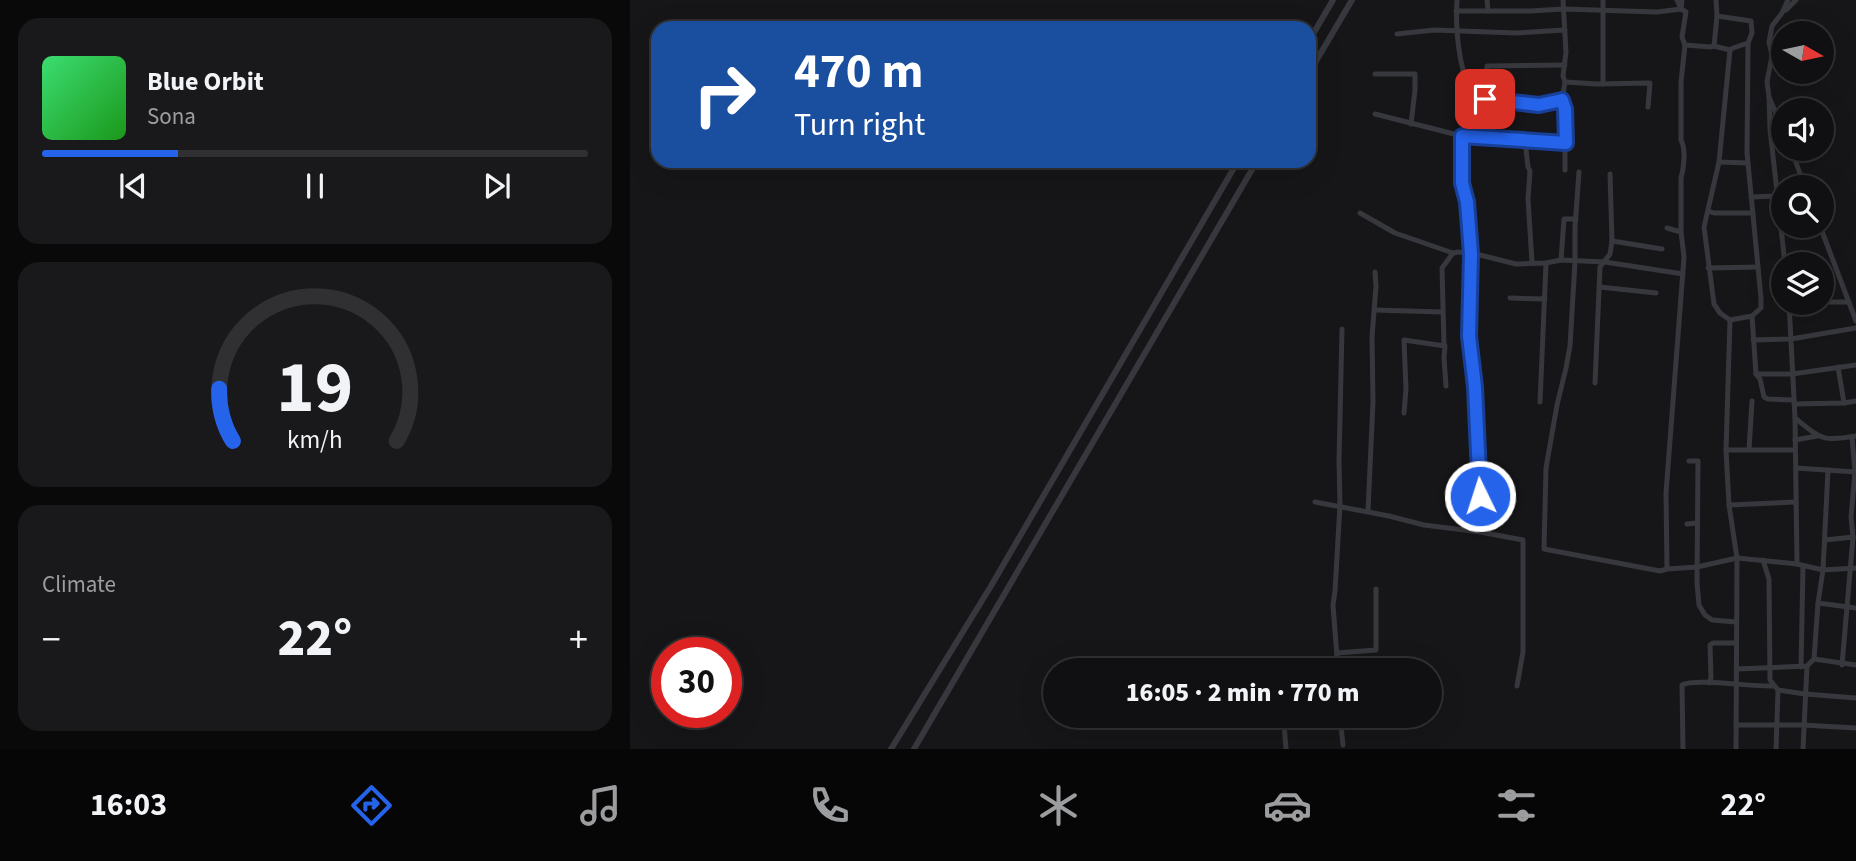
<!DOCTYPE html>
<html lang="en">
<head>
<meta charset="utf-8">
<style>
  :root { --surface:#101012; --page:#19191b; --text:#f1f3f6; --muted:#9c9d9f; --line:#303032; --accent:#2563eb }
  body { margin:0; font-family:"Source Sans 3",sans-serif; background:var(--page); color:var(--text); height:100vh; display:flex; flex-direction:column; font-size:26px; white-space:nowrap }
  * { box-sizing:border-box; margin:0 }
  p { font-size:23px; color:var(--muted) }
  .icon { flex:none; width:38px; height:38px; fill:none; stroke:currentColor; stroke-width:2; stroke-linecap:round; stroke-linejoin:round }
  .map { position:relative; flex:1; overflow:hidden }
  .side { display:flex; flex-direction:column; gap:18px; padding:18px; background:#09090a; width:630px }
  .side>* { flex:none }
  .banner { position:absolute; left:21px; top:21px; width:665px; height:147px; border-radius:21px; box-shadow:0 7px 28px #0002,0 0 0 2px var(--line); background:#1a4fa0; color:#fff; overflow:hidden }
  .needle { width:46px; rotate:99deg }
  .fabs { position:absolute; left:1141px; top:21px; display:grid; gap:14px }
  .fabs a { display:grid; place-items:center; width:63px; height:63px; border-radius:50%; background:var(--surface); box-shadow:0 7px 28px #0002,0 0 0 2px var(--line); font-size:35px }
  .speed { position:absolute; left:21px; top:637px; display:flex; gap:14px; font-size:35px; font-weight:700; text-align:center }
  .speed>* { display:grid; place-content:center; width:91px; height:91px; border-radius:50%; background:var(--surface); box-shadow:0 7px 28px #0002,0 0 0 2px var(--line); line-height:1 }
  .speed .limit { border:10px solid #d22; background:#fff; color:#111 }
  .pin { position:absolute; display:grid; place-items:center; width:60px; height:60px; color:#fff; margin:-30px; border-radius:14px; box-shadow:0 4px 10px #0006 }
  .me { position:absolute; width:77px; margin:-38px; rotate:356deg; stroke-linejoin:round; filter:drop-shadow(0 0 5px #0008) }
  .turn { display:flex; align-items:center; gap:24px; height:147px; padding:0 28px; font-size:32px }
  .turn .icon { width:91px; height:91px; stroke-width:2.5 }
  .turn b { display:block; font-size:49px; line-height:60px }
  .big { font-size:52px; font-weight:800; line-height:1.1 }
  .side .widget { flex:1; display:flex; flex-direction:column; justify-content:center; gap:10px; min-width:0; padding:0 24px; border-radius:21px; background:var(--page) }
  .side .dial { align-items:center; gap:0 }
  .dial svg { height:182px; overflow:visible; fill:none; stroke:var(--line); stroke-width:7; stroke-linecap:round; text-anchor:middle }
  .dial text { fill:var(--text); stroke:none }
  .song { display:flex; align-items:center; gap:21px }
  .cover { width:84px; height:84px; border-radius:10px; background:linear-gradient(135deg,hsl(140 70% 55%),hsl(120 70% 35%)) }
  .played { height:7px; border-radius:4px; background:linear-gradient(90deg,var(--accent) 25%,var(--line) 25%) }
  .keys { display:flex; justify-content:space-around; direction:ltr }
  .heat { display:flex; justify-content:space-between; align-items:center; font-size:38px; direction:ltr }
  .trip { position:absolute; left:413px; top:658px; width:399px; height:70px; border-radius:35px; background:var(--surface); box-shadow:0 7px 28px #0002,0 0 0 2px var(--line); font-weight:800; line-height:70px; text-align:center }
  .menu { display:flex; height:112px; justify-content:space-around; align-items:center; background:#060607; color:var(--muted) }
  .menu .icon { width:49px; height:49px }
  .menu .selected { color:var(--accent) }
  .menu b { font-size:32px; color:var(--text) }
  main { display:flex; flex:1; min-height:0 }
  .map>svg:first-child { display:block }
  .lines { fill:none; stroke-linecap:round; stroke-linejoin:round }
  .minor { stroke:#37383d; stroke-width:5 }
  .tertiary { stroke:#37383d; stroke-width:6 }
  .route-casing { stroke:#184099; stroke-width:18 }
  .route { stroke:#2563eb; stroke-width:12 }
</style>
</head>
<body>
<main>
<section class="side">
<div class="widget">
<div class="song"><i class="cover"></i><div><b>Blue Orbit</b><p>Sona</p></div></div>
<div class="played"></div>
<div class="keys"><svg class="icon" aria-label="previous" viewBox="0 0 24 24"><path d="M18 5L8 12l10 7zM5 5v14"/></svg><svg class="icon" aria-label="pause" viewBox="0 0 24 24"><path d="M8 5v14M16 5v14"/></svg><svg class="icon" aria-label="next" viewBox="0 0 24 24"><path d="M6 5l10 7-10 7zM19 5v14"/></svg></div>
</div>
<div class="widget dial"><svg viewBox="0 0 100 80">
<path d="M14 69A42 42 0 1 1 86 69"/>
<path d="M14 69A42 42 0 0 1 8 46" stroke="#2563eb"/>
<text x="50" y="56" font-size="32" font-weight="700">19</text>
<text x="50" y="72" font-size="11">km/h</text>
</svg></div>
<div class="widget"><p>Climate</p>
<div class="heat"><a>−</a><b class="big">22°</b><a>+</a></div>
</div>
</section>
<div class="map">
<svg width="1226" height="749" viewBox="0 0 1226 749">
  <rect width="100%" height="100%" fill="#161618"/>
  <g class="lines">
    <!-- minor -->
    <g class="minor">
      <path d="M827,0C825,33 830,68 842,98L909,105L932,100"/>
      <polyline points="857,0 858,11"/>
      <polyline points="933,0 936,52 933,76 935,82 932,100 935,109 935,170"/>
      <polyline points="1156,10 1166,0"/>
      <polyline points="826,11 900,11 933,9 1027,12 1051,9 1052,0"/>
      <polyline points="1087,16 1121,21 1122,33 1118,43 1117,153 1131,298 1131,308 1122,316 1100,320 1090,313 1084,304 1074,227 1089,162 1100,50"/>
      <polyline points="767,34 804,30 887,33 935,30"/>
      <polyline points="1055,45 1081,47 1084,46 1100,50 1103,48 1118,43"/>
      <polyline points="1084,46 1087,16 1086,0"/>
      <polyline points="745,74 785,74 785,90 781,124"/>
      <polyline points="935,82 967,84 1020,83 1018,107"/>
      <polyline points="973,84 973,0"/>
      <polyline points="1139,97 1140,129 1155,264"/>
      <polyline points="855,99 857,66 935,65"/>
      <polyline points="745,114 832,136 936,143"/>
      <polyline points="1153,130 1139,97 1137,82 1142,56 1139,42 1142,26 1152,13 1158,0"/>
      <polyline points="832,136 832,183 837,202 841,254 839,336 845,387 852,517 850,532"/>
      <polyline points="895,141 898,167 900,171 898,199 902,262"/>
      <polyline points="1161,149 1175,187"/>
      <polyline points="1089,162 1118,163"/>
      <polyline points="949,172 945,227 945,262 940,346 936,368 927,405 916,468 914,549 1030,571 1037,569 1067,567 1107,558 1167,564 1193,570 1226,568"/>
      <polyline points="1121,197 1147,196"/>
      <polyline points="1078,211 1084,213 1123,213"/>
      <polyline points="730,213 765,233 823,253 828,252 846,254 886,264 916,263 931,260 975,262 1053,274"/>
      <polyline points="1190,226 1226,321"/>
      <polyline points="1037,228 1051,232"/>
      <polyline points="982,241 1032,249"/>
      <polyline points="931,260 934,219 946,219"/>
      <polyline points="1078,268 1128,267"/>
      <polyline points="970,287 1026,293"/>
      <polyline points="880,298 915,299"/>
      <polyline points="1192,302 1219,302"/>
      <polyline points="1159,303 1165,418 1167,564"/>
      <polyline points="1159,303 1180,303"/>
      <polyline points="745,310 812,312"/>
      <polyline points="1122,316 1126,374 1130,379 1134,397 1138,399 1164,400"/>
      <polyline points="1100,320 1096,450 1099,505 1107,558 1106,749"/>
      <polyline points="1123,340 1161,339 1226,328"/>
      <polyline points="814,345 812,268 823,253"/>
      <polyline points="1208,367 1214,403"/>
      <polyline points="1126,374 1162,374 1226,365"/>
      <polyline points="965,383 970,267 980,254 982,241 980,174"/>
      <polyline points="910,402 916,263"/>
      <polyline points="1164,404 1214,403 1226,401"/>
      <polyline points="774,413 776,389 774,340 815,346 814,358 816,386"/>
      <path d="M1165,418C1191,439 1192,442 1226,436"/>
      <polyline points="1165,440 1187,436"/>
      <polyline points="1096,450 1165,450"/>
      <polyline points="1119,450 1122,401"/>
      <polyline points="1059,461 1068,461 1067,583 1069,605 1075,615 1082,620 1106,622"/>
      <polyline points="1166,468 1226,472"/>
      <polyline points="685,502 759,516 794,525 850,532 893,540 893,652 887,686"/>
      <polyline points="1099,505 1166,502"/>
      <polyline points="738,511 743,402 742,337 746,286 745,272"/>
      <polyline points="1057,524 1067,523"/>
      <polyline points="1195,540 1223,537"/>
      <polyline points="1133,560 1139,579 1140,680 1148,690 1146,749"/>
      <path d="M1037,569L1036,493L1054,257L1051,232V178C1054,168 1056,149 1051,140V82L1055,45L1052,37L1056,12L1051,9L1047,0"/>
      <polyline points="1188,603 1226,608"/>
      <polyline points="707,653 746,650 746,589"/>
      <polyline points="1184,659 1226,665"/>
      <polyline points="1212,665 1223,537 1221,517 1225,472 1222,437"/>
      <polyline points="1171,667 1173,566"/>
      <polyline points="1106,669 1177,666 1184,659 1188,603 1193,570 1198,470"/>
      <polyline points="708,670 703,605 705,591 710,505 709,461 712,329"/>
      <polyline points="1079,683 1081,678 1080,645 1083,643 1106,643"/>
      <polyline points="1148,690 1175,694 1226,698"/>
      <polyline points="710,716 713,745"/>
      <polyline points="654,724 656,749"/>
      <polyline points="1106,725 1173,725 1226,728"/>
      <path d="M1053,749L1052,685C1066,678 1122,687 1143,686"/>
      <polyline points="1173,749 1177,666"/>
    </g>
    <!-- tertiary -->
    <g class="tertiary">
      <polyline points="679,41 703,0"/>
      <polyline points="679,73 722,0"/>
      <polyline points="261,749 361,586 608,161"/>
      <polyline points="284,749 627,161"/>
    </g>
  </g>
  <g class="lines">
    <!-- route casing -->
    <g class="route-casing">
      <polyline id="route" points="850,496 845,387 839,336 841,254 837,202 832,183 832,136 936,143 935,109 932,100 909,105 855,99"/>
    </g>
    <!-- route -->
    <use href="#route" class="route"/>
  </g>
</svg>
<div class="fabs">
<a><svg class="needle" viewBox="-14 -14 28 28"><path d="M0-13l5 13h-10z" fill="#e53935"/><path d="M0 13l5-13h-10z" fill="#9c9d9f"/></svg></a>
<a><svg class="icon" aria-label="sound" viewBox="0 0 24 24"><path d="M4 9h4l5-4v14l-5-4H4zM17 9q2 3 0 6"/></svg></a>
<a><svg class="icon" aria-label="search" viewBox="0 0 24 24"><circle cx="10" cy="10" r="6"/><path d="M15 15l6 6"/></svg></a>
<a><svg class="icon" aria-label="layers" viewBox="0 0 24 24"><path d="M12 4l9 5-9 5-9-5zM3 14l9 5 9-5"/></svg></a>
</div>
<div class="speed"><div class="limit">30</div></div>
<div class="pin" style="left:855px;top:99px;background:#d93025"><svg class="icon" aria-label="arrive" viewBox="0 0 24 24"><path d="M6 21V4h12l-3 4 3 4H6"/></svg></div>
<svg class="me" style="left:850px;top:496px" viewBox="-20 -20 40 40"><circle r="17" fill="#2563eb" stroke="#fff" stroke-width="3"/><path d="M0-11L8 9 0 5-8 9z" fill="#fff"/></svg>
<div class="trip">16:05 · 2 min · 770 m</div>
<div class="banner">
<div class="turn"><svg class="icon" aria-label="right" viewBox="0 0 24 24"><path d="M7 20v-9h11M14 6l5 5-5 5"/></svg><div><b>470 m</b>Turn right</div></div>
</div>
</div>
</main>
<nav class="menu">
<b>16:03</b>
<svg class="icon selected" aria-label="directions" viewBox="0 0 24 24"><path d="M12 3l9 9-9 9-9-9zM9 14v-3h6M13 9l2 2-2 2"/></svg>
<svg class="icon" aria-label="music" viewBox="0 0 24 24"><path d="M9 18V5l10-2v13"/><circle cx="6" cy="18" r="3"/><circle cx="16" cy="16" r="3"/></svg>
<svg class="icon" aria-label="phone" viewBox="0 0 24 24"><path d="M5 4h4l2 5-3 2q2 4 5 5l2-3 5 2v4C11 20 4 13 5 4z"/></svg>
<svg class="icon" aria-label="climate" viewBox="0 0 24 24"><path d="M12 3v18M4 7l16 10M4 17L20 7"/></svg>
<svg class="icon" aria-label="car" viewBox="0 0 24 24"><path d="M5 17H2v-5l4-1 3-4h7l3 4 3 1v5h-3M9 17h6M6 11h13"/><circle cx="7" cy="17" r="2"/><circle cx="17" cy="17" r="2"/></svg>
<svg class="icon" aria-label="filters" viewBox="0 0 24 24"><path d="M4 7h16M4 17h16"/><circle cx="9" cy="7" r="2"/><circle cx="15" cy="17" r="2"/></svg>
<b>22°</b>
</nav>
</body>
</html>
